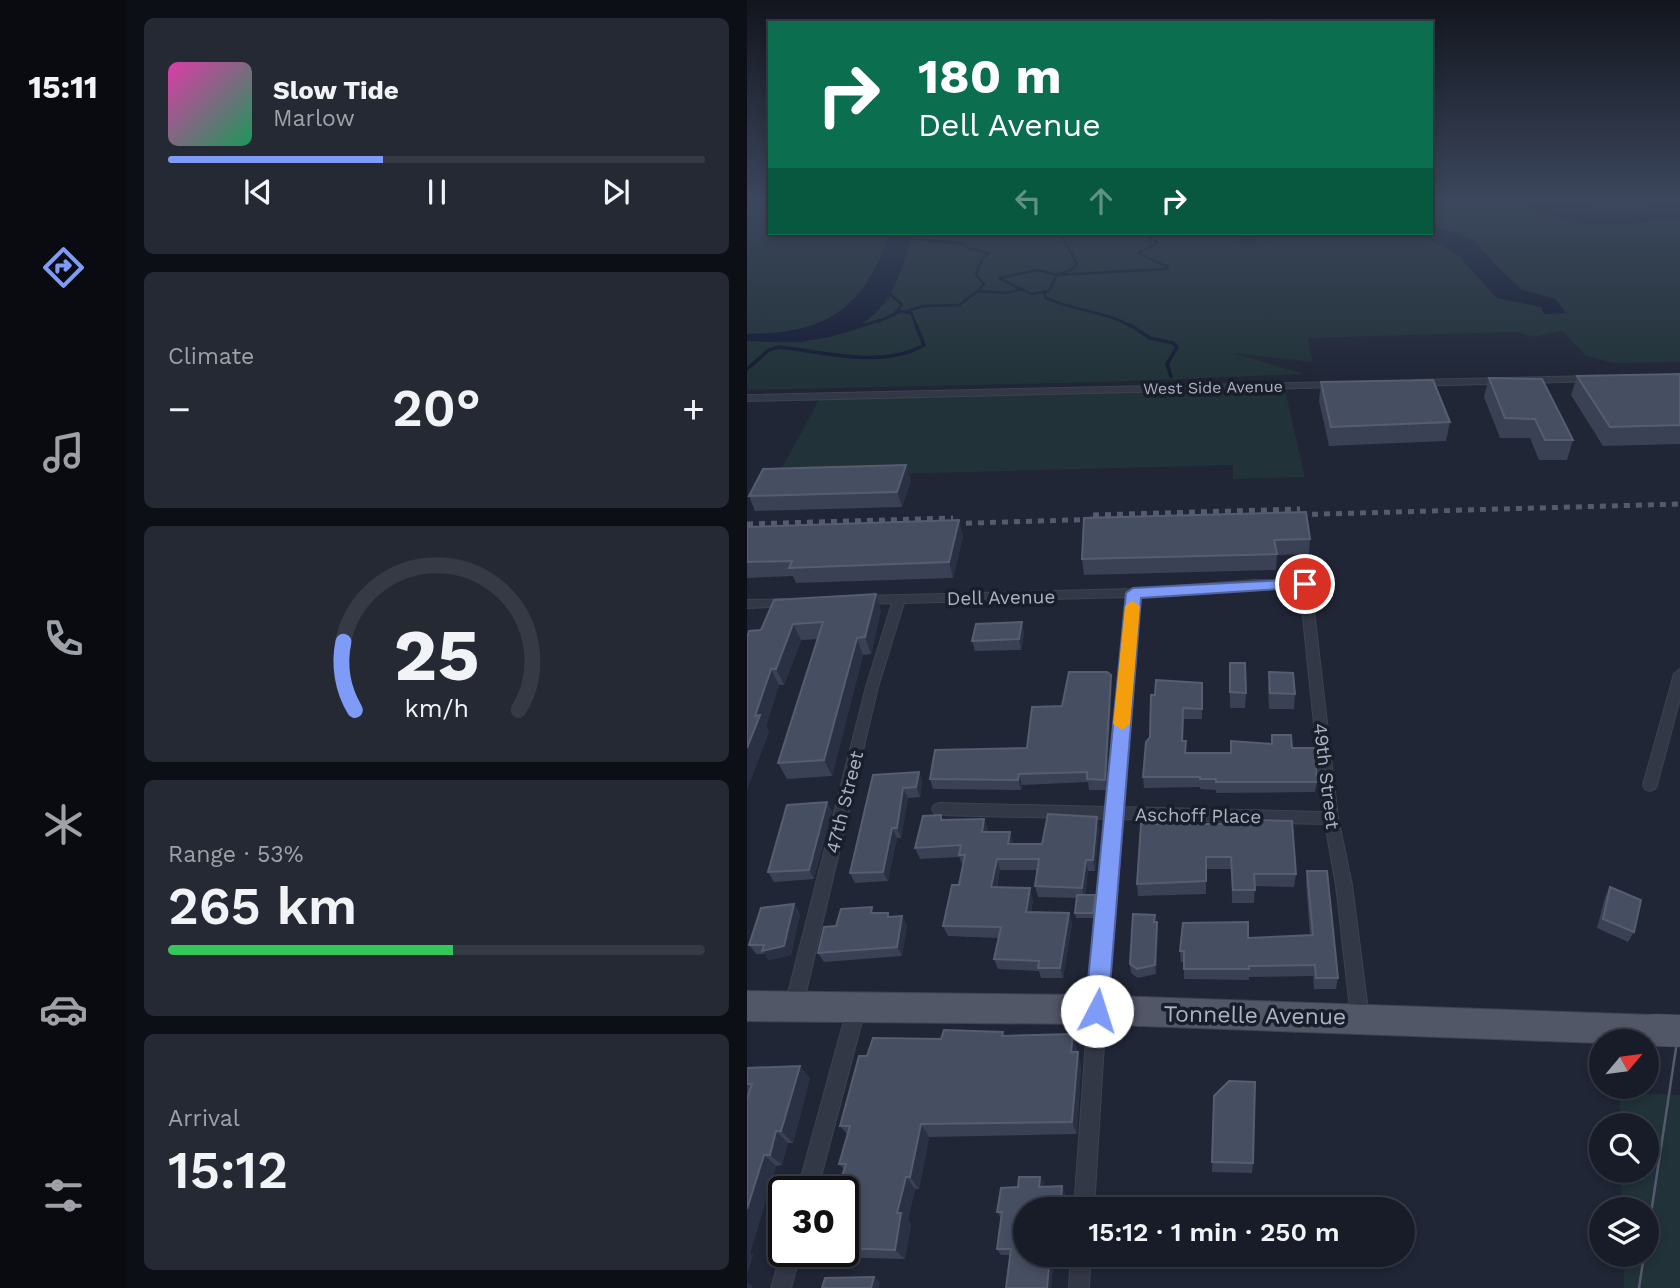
<!DOCTYPE html>
<html lang="en">
<head>
<meta charset="utf-8">
<style>
  :root { --surface:#181c28; --page:#252934; --text:#f1f3f6; --muted:#9fa1a8; --line:#363a45; --accent:#7e9bf7 }
  body { margin:0; font-family:"Work Sans",sans-serif; background:var(--page); color:var(--text); height:100vh; display:flex; flex-direction:column; font-size:26px; white-space:nowrap }
  * { box-sizing:border-box; margin:0 }
  p { font-size:23px; color:var(--muted) }
  .icon { flex:none; width:38px; height:38px; fill:none; stroke:currentColor; stroke-width:2; stroke-linecap:round; stroke-linejoin:round }
  .map { position:relative; flex:1; overflow:hidden }
  .sheet { display:flex; flex-direction:column; gap:18px; padding:18px; background:#0d0f16; width:621px }
  .sheet>* { flex:none }
  .hud { position:absolute; left:21px; top:21px; width:665px; height:214px; border-radius:0px; box-shadow:0 4px 10px #0003,0 0 0 2px var(--line); background:#0b6e4f; color:#fff; overflow:hidden }
  .needle { width:46px; rotate:61deg }
  .fabs { position:absolute; left:842px; top:1029px; display:grid; gap:14px }
  .fabs a { display:grid; place-items:center; width:70px; height:70px; border-radius:50%; background:var(--surface); box-shadow:0 4px 10px #0003,0 0 0 2px var(--line); font-size:35px }
  .speed { position:absolute; left:21px; top:1176px; display:flex; gap:14px; font-size:35px; font-weight:700; text-align:center }
  .speed>* { display:grid; place-content:center; width:91px; height:91px; border-radius:50%; background:var(--surface); box-shadow:0 4px 10px #0003,0 0 0 2px var(--line); line-height:1 }
  .speed .limit { border:4px solid #111; border-radius:10px; background:#fff; color:#111 }
  .pin { position:absolute; display:grid; place-items:center; width:60px; height:60px; color:#fff; margin:-30px; border:4px solid #fff; border-radius:50%; box-shadow:0 2px 7px #0007 }
  .me { position:absolute; width:77px; margin:-38px; rotate:5deg; stroke-linejoin:round; filter:drop-shadow(0 0 5px #0008) }
  .turn { display:flex; align-items:center; gap:24px; height:147px; padding:0 35px; font-size:32px }
  .turn .icon { width:91px; height:91px; stroke-width:2.5 }
  .turn b { display:block; font-size:49px; line-height:60px }
  .lanes { display:flex; align-items:center; height:66px; padding:0 35px; background:#0003; justify-content:center; gap:35px; direction:ltr }
  .lanes .off { opacity:.35 }
  .big { font-size:52px; font-weight:600; line-height:1.1 }
  .sheet .card { flex:1; display:flex; flex-direction:column; justify-content:center; gap:10px; min-width:0; padding:0 24px; border-radius:10px; background:var(--page) }
  .sheet .dial { align-items:center; gap:0 }
  .dial svg { height:182px; overflow:visible; fill:none; stroke:var(--line); stroke-width:7; stroke-linecap:round; text-anchor:middle }
  .dial text { fill:var(--text); stroke:none }
  .song { display:flex; align-items:center; gap:21px }
  .cover { width:84px; height:84px; border-radius:10px; background:linear-gradient(135deg,hsl(320 70% 55%),hsl(150 70% 35%)) }
  .played { height:7px; border-radius:4px; background:linear-gradient(90deg,var(--accent) 40%,var(--line) 40%) }
  .keys { display:flex; justify-content:space-around; direction:ltr }
  .heat { display:flex; justify-content:space-between; align-items:center; font-size:38px; direction:ltr }
  .charge { height:10px; border-radius:5px; background:linear-gradient(90deg,#34c759 53%,var(--line) 0) }
  .trip { position:absolute; left:266px; top:1197px; width:402px; height:70px; border-radius:35px; background:var(--surface); box-shadow:0 4px 10px #0003,0 0 0 2px var(--line); font-weight:600; line-height:70px; text-align:center }
  main { display:flex; flex:1; min-height:0 }
  .dock { display:flex; flex-direction:column; width:126px; justify-content:space-around; align-items:center; background:#0a0b10; color:var(--muted) }
  .dock .icon { width:49px; height:49px }
  .dock .on { color:var(--accent) }
  .dock b { font-size:32px; color:var(--text) }
  .map>svg:first-child { display:block }
  .green { fill:#213238 }
  .water { fill:#141c33 }
  .lines { fill:none; stroke-linecap:round; stroke-linejoin:round }
  .stream-far1 { stroke:#141c33; stroke-width:2.5 }
  .stream { stroke:#141c33; stroke-width:3.5 }
  .minor-casing { stroke:#3c4250; stroke-width:2 }
  .tertiary-casing { stroke:#3c4250; stroke-width:2 }
  .primary-casing { stroke:#3c4250; stroke-width:2 }
  .minor { fill:#333847; fill-rule:evenodd }
  .tertiary { fill:#333847; fill-rule:evenodd }
  .primary { fill:#515767; fill-rule:evenodd }
  .tram { stroke:#555b6e; stroke-width:2.5 }
  .rail { stroke:#555b6e; stroke-width:5; stroke-dasharray:6 6; stroke-linecap:butt }
  .primary-bridge-casing { stroke:#3c4250; stroke-width:33; stroke-linecap:butt }
  .primary-bridge { stroke:#515767; stroke-width:32 }
  .wall { fill:#3a4155 }
  .shaded-wall { fill:#2a3144 }
  .building { fill:#464e61; stroke:#565d71; stroke-width:2 }
  .route { fill:#7e9bf7; stroke:#5265a1; stroke-width:2 }
  .slow { fill:#f59e0b }
  .labels { text-anchor:middle; stroke-width:7; stroke-linejoin:round; paint-order:stroke }
  .far-street-label { font-size:16px; fill:#adb2c4; stroke:#191e2b }
  .street-label { font-size:19px; fill:#adb2c4; stroke:#191e2b }
  .near-street-label { font-size:23px; fill:#adb2c4; stroke:#191e2b }
</style>
</head>
<body>
<main>
<nav class="dock">
<b>15:11</b>
<svg class="icon on" aria-label="directions" viewBox="0 0 24 24"><path d="M12 3l9 9-9 9-9-9zM9 14v-3h6M13 9l2 2-2 2"/></svg>
<svg class="icon" aria-label="music" viewBox="0 0 24 24"><path d="M9 18V5l10-2v13"/><circle cx="6" cy="18" r="3"/><circle cx="16" cy="16" r="3"/></svg>
<svg class="icon" aria-label="phone" viewBox="0 0 24 24"><path d="M5 4h4l2 5-3 2q2 4 5 5l2-3 5 2v4C11 20 4 13 5 4z"/></svg>
<svg class="icon" aria-label="climate" viewBox="0 0 24 24"><path d="M12 3v18M4 7l16 10M4 17L20 7"/></svg>
<svg class="icon" aria-label="car" viewBox="0 0 24 24"><path d="M5 17H2v-5l4-1 3-4h7l3 4 3 1v5h-3M9 17h6M6 11h13"/><circle cx="7" cy="17" r="2"/><circle cx="17" cy="17" r="2"/></svg>
<svg class="icon" aria-label="filters" viewBox="0 0 24 24"><path d="M4 7h16M4 17h16"/><circle cx="9" cy="7" r="2"/><circle cx="15" cy="17" r="2"/></svg>
</nav>
<section class="sheet">
<div class="card">
<div class="song"><i class="cover"></i><div><b>Slow Tide</b><p>Marlow</p></div></div>
<div class="played"></div>
<div class="keys"><svg class="icon" aria-label="previous" viewBox="0 0 24 24"><path d="M18 5L8 12l10 7zM5 5v14"/></svg><svg class="icon" aria-label="pause" viewBox="0 0 24 24"><path d="M8 5v14M16 5v14"/></svg><svg class="icon" aria-label="next" viewBox="0 0 24 24"><path d="M6 5l10 7-10 7zM19 5v14"/></svg></div>
</div>
<div class="card"><p>Climate</p>
<div class="heat"><a>−</a><b class="big">20°</b><a>+</a></div>
</div>
<div class="card dial"><svg viewBox="0 0 100 80">
<path d="M14 69A42 42 0 1 1 86 69"/>
<path d="M14 69A42 42 0 0 1 9 39" stroke="#7e9bf7"/>
<text x="50" y="56" font-size="32" font-weight="700">25</text>
<text x="50" y="72" font-size="11">km/h</text>
</svg></div>
<div class="card"><p>Range · 53%</p><b class="big">265 km</b><div class="charge"></div></div>
<div class="card"><p>Arrival</p><b class="big">15:12</b></div>
</section>
<div class="map">
<svg width="933" height="1288" viewBox="0 0 933 1288">
  <rect width="100%" height="100%" fill="#202636"/>
  <!-- green -->
  <g class="green">
    <path d="M0,200H23V233H143C116,308 82,334 0,334Z"/>
    <polygon points="685,200 763,200 830,223 869,225 933,218 933,362 867,363 839,356 815,331 786,337 769,332 561,338 566,362 485,353 558,374 361,382 0,390 0,341 56,343 141,302 164,237 171,233 481,233 497,245 508,244 509,233 673,233 712,256 750,298 795,307 797,314 818,313 808,299 775,290 748,265 727,240 684,225"/>
    <path d="M827,200H926C894,213 859,212 827,200Z"/>
    <polygon points="537,386 558,477 486,479 486,465 30,477 74,396"/>
    <polygon points="873,1093 933,1095 933,1288 877,1288 876,1255 900,1255 900,1209 875,1209 874,1171 900,1171 900,1125 873,1125"/>
  </g>
  <!-- water -->
  <g class="water">
    <polygon points="763,200 827,200 845,207 874,211 933,200 933,218 869,225 830,223"/>
    <polygon points="684,225 727,240 748,265 775,290 808,299 819,313 797,314 794,307 750,298 712,256 673,233 684,233"/>
    <path d="M143,233H171L164,237C141,337 93,344 0,341V334C80,334 117,309 143,233Z"/>
  </g>
  <g class="lines">
    <!-- stream-far1 -->
    <g class="stream-far1">
      <polyline points="160,238 218,244 220,248 242,253 235,259 229,275 237,284 231,291 260,293 274,289"/>
      <polygon points="291,270 310,275 302,291 284,294 252,278"/>
      <polyline points="310,275 326,269 330,264 313,233"/>
      <path d="M310,275L419,269L421,266C409,264 402,257 391,253L411,243L402,238L410,233"/>
      <polyline points="140,291 155,305 148,313"/>
      <path d="M297,293L299,298C327,311 359,311 385,327"/>
      <polyline points="158,312 176,306 212,305 231,291"/>
      <polyline points="131,322 154,311 164,313 170,327"/>
      <polyline points="111,327 133,320"/>
    </g>
    <!-- stream -->
    <g class="stream">
      <polyline points="383,325 403,338 426,343 430,347 420,364 424,376"/>
      <polyline points="99,331 116,325"/>
      <path d="M0,369L22,350L32,347C78,352 135,369 177,345L169,325"/>
    </g>
    <!-- minor casing -->
    <g class="minor-casing">
      <g id="minor">
        <path d="M507,580H558L564,584L591,818L605,885L622,1018L619,1024L613,1027L607,1024L604,1018L589,885L578,824L374,819L359,1011L347,1209H327L341,1011L359,819L192,815L187,813L185,809L187,805L192,803L360,807L380,597L157,603L131,687L56,1005L53,1011L47,1013L41,1011L38,1005L119,687L145,603L116,604L110,600L116,596L386,589ZM507,588H553L576,812L375,807L392,596Z"/>
        <polygon points="42,599 48,603 46,606 0,608 0,600"/>
        <polygon points="933,669 933,699 910,785 908,789 903,791 898,789 896,785 927,674"/>
        <polygon points="110,998 116,1000 119,1006 70,1192 50,1192 101,1006 104,1000"/>
        <polygon points="37,1244 37,1251 54,1251 44,1288 24,1288"/>
        <polygon points="324,1255 344,1255 342,1288 322,1288"/>
      </g>
    </g>
    <!-- tertiary casing -->
    <g class="tertiary-casing">
      <g id="tertiary">
        <polygon points="850,376 856,379 854,381 666,386 660,383 666,380"/>
        <polygon points="594,382 600,385 598,387 0,401 0,395"/>
      </g>
    </g>
    <!-- primary casing -->
    <g class="primary-casing">
      <polygon id="primary" points="0,991 340,995 907,1015 918,1019 922,1030 918,1041 900,1045 900,1041 854,1043 340,1024 0,1021"/>
    </g>
    <!-- minor -->
    <use href="#minor" class="minor"/>
    <!-- tertiary -->
    <use href="#tertiary" class="tertiary"/>
    <!-- primary -->
    <use href="#primary" class="primary"/>
    <!-- tram -->
    <g class="tram">
      <polyline points="900,1240 933,1022"/>
      <polyline points="892,1288 897,1255"/>
    </g>
    <!-- rail -->
    <g class="rail">
      <polyline points="346,515 553,509"/>
      <polyline points="541,515 933,504"/>
      <polyline points="0,524 206,518"/>
      <polyline points="195,524 355,519"/>
    </g>
    <!-- primary-bridge casing -->
    <g class="primary-bridge-casing">
      <polyline id="primary-bridge" points="907,1030 933,1031"/>
    </g>
    <!-- primary-bridge -->
    <use href="#primary-bridge" class="primary-bridge"/>
  </g>
  <!-- wall -->
  <g class="wall">
    <polygon points="933,374 933,444 856,446 824,395 830,376"/>
    <polygon points="742,378 826,440 820,460 792,460 783,438 753,438 737,397"/>
    <polygon points="574,382 703,422 699,441 582,446 572,401"/>
    <polygon points="164,480 155,507 8,511 2,496"/>
    <polygon points="337,518 563,539 562,554 530,555 529,570 337,575 335,559"/>
    <polygon points="0,527 216,536 206,578 49,583 46,576 0,578"/>
    <polygon points="27,600 134,610 124,654 116,655 85,776 40,779 31,763 71,639 54,640 37,685 32,685 19,726 22,732 0,789 14,630"/>
    <polygon points="277,633 274,650 228,651 225,641"/>
    <polygon points="483,663 499,693 498,708 483,708"/>
    <polygon points="522,672 548,694 547,709 522,709 521,688"/>
    <polygon points="364,675 365,685 359,790 342,790 341,782 275,785 274,790 186,789 183,779 280,748 315,706"/>
    <polygon points="455,683 455,719 437,719 436,741 439,753 483,753 524,744 525,735 545,748 570,782 568,792 469,793 469,790 453,789 453,787 397,788 396,777 403,737 408,695"/>
    <polygon points="172,772 175,782 173,797 161,798 154,838 150,838 141,881 108,883 103,873 126,775"/>
    <polygon points="85,811 67,879 27,882 21,872"/>
    <polygon points="194,815 196,820 237,819 241,830 240,832 266,843 266,844 295,844 352,828 348,871 341,871 338,895 348,895 349,899 347,918 329,918 328,913 330,898 291,897 288,886 290,870 253,870 250,887 286,899 284,913 325,923 316,978 294,978 292,971 251,969 247,959 252,938 201,936 196,926 212,885 216,866 212,857 173,859 168,848"/>
    <polygon points="507,824 549,874 547,887 508,886 507,903 485,903 484,869 459,869 459,894 391,896 390,884"/>
    <polygon points="560,871 591,978 589,989 567,989 566,976 502,977 502,980 437,979 437,962 434,962 433,951 501,938 563,935 559,883"/>
    <polygon points="863,887 887,932 881,942 850,928 858,897"/>
    <polygon points="47,904 53,914 44,955 22,960 18,954 9,954 2,945"/>
    <polygon points="128,913 143,917 160,925 155,956 77,962 71,953 89,926"/>
    <polygon points="408,915 408,922 410,922 411,931 409,974 391,978 384,973 383,964"/>
    <polygon points="256,1032 257,1036 330,1049 329,1052 334,1066 330,1134 182,1137 172,1189 168,1189 161,1220 164,1224 158,1259 84,1257 77,1251 96,1251 96,1192 91,1188 97,1169 92,1164 101,1135 93,1126 120,1056 194,1039"/>
    <polygon points="0,1068 63,1078 46,1143 41,1143 35,1165 29,1166 3,1253 6,1255 0,1274 1,1096 0,1096"/>
    <polygon points="467,1096 506,1163 505,1173 465,1172"/>
    <polygon points="293,1177 297,1183 296,1187 315,1186 318,1193 316,1209 278,1209 278,1255 307,1255 304,1288 259,1288 263,1255 254,1255 250,1249 254,1218 250,1212 271,1187"/>
  </g>
  <!-- shaded-wall -->
  <g class="shaded-wall">
    <polygon points="159,465 164,480 155,507 150,492"/>
    <polygon points="212,520 216,536 206,578 202,562"/>
    <polygon points="129,594 134,610 124,654 118,637"/>
    <polygon points="275,622 277,633 274,650 272,639"/>
    <polygon points="46,624 54,640 37,685 29,669"/>
    <polygon points="110,638 116,655 85,776 77,760"/>
    <polygon points="24,669 32,685 19,726 22,732 0,789 0,748 8,716"/>
    <polygon points="364,675 365,685 359,790 358,780"/>
    <polygon points="172,772 175,782 173,797 169,787"/>
    <polygon points="272,774 275,785 274,790 271,780"/>
    <polygon points="156,788 161,798 154,838 150,828"/>
    <polygon points="80,802 85,811 67,879 62,870"/>
    <polygon points="350,817 352,828 348,871 346,860"/>
    <polygon points="237,819 241,830 238,843 235,832"/>
    <polygon points="145,828 150,838 141,881 136,872"/>
    <polygon points="263,832 266,843 264,855 261,844"/>
    <polygon points="250,859 253,870 247,898 244,887"/>
    <polygon points="339,860 341,871 337,899 335,888"/>
    <polygon points="283,888 286,899 282,923 279,912"/>
    <polygon points="47,904 53,914 44,955 22,960 15,951"/>
    <polygon points="322,913 325,923 316,978 313,968"/>
    <polygon points="155,916 160,925 155,956 150,947"/>
    <polygon points="410,922 411,931 409,974 408,965"/>
    <polygon points="326,1034 330,1049 328,1066 324,1052"/>
    <polygon points="331,1052 334,1066 330,1134 325,1122"/>
    <polygon points="53,1066 63,1078 46,1143 34,1131"/>
    <polygon points="174,1124 182,1137 172,1189 163,1177"/>
    <polygon points="29,1131 41,1143 35,1165 23,1155"/>
    <polygon points="17,1155 29,1166 3,1253 6,1255 0,1274 0,1209"/>
    <polygon points="159,1177 168,1189 161,1220 164,1224 158,1259 148,1250 150,1213"/>
    <polygon points="293,1177 297,1183 295,1193 292,1187"/>
    <polygon points="315,1186 318,1193 316,1209 313,1209"/>
    <polygon points="303,1255 307,1255 304,1288 300,1288"/>
    <polygon points="127,1277 133,1282 132,1288 124,1288"/>
    <polygon points="0,1282 6,1286 5,1288 0,1288"/>
  </g>
  <!-- building -->
  <g class="building">
    <polygon points="933,374 933,425 863,427 830,376"/>
    <polygon points="742,378 795,379 826,440 798,440 788,419 758,418"/>
    <polygon points="686,380 703,422 584,427 574,382"/>
    <polygon points="159,465 150,492 2,496 16,469"/>
    <polygon points="559,512 563,539 527,540 530,554 335,559 337,518"/>
    <polygon points="212,520 202,562 42,568 45,561 0,562 0,527"/>
    <polygon points="129,594 118,637 110,638 77,760 31,763 76,622 46,624 29,669 24,669 8,716 13,715 0,748 0,638 2,631 14,630 27,600"/>
    <polygon points="275,622 272,639 225,641 229,624"/>
    <polygon points="483,663 498,663 499,693 483,692"/>
    <polygon points="322,672 360,672 364,675 358,780 340,779 340,772 272,774 271,780 183,779 188,750 280,748 285,707 315,706"/>
    <polygon points="522,672 546,673 548,694 523,693"/>
    <polygon points="409,680 455,683 455,709 436,708 435,741 439,741 438,753 484,753 484,741 525,744 525,735 544,735 545,748 568,748 570,782 469,782 469,779 453,779 453,777 396,777 399,742 403,737 404,695 408,695"/>
    <polygon points="172,772 169,787 156,788 150,828 145,828 136,872 103,873 126,775"/>
    <polygon points="80,802 62,870 21,872 40,805"/>
    <polygon points="301,814 350,817 346,860 339,860 335,888 288,886 292,859 250,859 244,887 283,888 279,912 322,913 313,968 291,968 292,961 247,959 254,927 196,926 205,885 212,885 218,855 212,855 214,845 168,848 176,816 194,815 194,820 237,819 235,832 263,832 261,844 295,844"/>
    <polygon points="507,820 545,821 549,874 507,874 508,890 486,890 484,857 459,857 459,881 390,884 394,824 507,824"/>
    <polygon points="560,871 580,871 591,978 569,978 568,965 502,966 502,969 437,969 437,951 433,951 436,923 501,922 501,938 566,935"/>
    <polygon points="863,887 894,900 887,932 856,919"/>
    <polygon points="330,895 348,895 346,913 328,913"/>
    <polygon points="47,904 37,946 15,951 17,945 2,945 14,908"/>
    <polygon points="125,907 124,913 141,913 141,917 155,916 150,947 71,953 77,927 89,926 94,909"/>
    <polygon points="386,914 408,915 407,922 410,922 408,965 390,969 383,964"/>
    <polygon points="197,1030 256,1032 255,1036 326,1034 324,1052 331,1052 325,1122 174,1124 163,1177 159,1177 150,1213 154,1213 148,1250 96,1248 96,1192 84,1192 85,1188 91,1188 99,1164 92,1164 103,1126 93,1126 112,1056 120,1056 126,1038 194,1039"/>
    <polygon points="53,1066 34,1131 29,1131 23,1155 17,1155 0,1209 0,1099 5,1084 0,1084 0,1068"/>
    <polygon points="482,1081 508,1082 506,1163 465,1162 467,1096"/>
    <polygon points="272,1177 293,1177 292,1187 315,1186 313,1209 278,1209 278,1255 303,1255 300,1288 259,1288 264,1249 250,1249 255,1212 250,1212 254,1188 271,1187"/>
    <polygon points="127,1277 124,1288 75,1288 78,1278"/>
  </g>
  <!-- sky -->
  <linearGradient id="sky" x2="0" y2="1"><stop stop-color="#12151e"/><stop offset="0.53" stop-color="#3c475d"/><stop offset="1" stop-color="#3c475d" stop-opacity="0"/></linearGradient>
  <rect width="933" height="380" fill="url(#sky)"/>
  <!-- route -->
  <polygon class="route" points="558,579 565,584 563,587 394,598 361,1011 358,1019 350,1022 342,1019 338,1011 379,593 386,588"/>
  <!-- slow -->
  <polygon class="slow" points="385,601 393,606 383,724 375,730 366,724 378,606"/>
  <g class="labels">
    <!-- far-street labels -->
    <g class="far-street-label">
      <text transform="translate(466 387) rotate(-1)" y="6">West Side Avenue</text>
    </g>
    <!-- street labels -->
    <g class="street-label">
      <text transform="translate(254 597) rotate(-1)" y="7">Dell Avenue</text>
      <text transform="translate(580 776) rotate(83)" y="7">49th Street</text>
      <text transform="translate(97 802) rotate(-76)" y="7">47th Street</text>
      <text transform="translate(451 815) rotate(1)" y="7">Aschoff Place</text>
    </g>
    <!-- near-street labels -->
    <g class="near-street-label">
      <text transform="translate(508 1015) rotate(1)" y="8">Tonnelle Avenue</text>
    </g>
  </g>
</svg>
<div class="fabs">
<a><svg class="needle" viewBox="-14 -14 28 28"><path d="M0-13l5 13h-10z" fill="#e53935"/><path d="M0 13l5-13h-10z" fill="#9fa1a8"/></svg></a>
<a><svg class="icon" aria-label="search" viewBox="0 0 24 24"><circle cx="10" cy="10" r="6"/><path d="M15 15l6 6"/></svg></a>
<a><svg class="icon" aria-label="layers" viewBox="0 0 24 24"><path d="M12 4l9 5-9 5-9-5zM3 14l9 5 9-5"/></svg></a>
</div>
<div class="speed"><div class="limit">30</div></div>
<div class="pin" style="left:558px;top:584px;background:#d93025"><svg class="icon" aria-label="arrive" viewBox="0 0 24 24"><path d="M6 21V4h12l-3 4 3 4H6"/></svg></div>
<svg class="me" style="left:350px;top:1011px" viewBox="-20 -20 40 40"><circle r="19" fill="#fff"/><path d="M0-13L10 11 0 6-10 11z" fill="#7e9bf7"/></svg>
<div class="trip">15:12 · 1 min · 250 m</div>
<div class="hud">
<div class="turn"><svg class="icon" aria-label="right" viewBox="0 0 24 24"><path d="M7 20v-9h11M14 6l5 5-5 5"/></svg><div><b>180 m</b>Dell Avenue</div></div>
<div class="lanes"><svg class="icon off" aria-label="left" viewBox="0 0 24 24"><path d="M17 20v-9H6M10 6l-5 5 5 5"/></svg><svg class="icon off" aria-label="ahead" viewBox="0 0 24 24"><path d="M12 20V5M6 11l6-6 6 6"/></svg><svg class="icon" aria-label="right" viewBox="0 0 24 24"><path d="M7 20v-9h11M14 6l5 5-5 5"/></svg></div>
</div>
</div>
</main>
</body>
</html>
